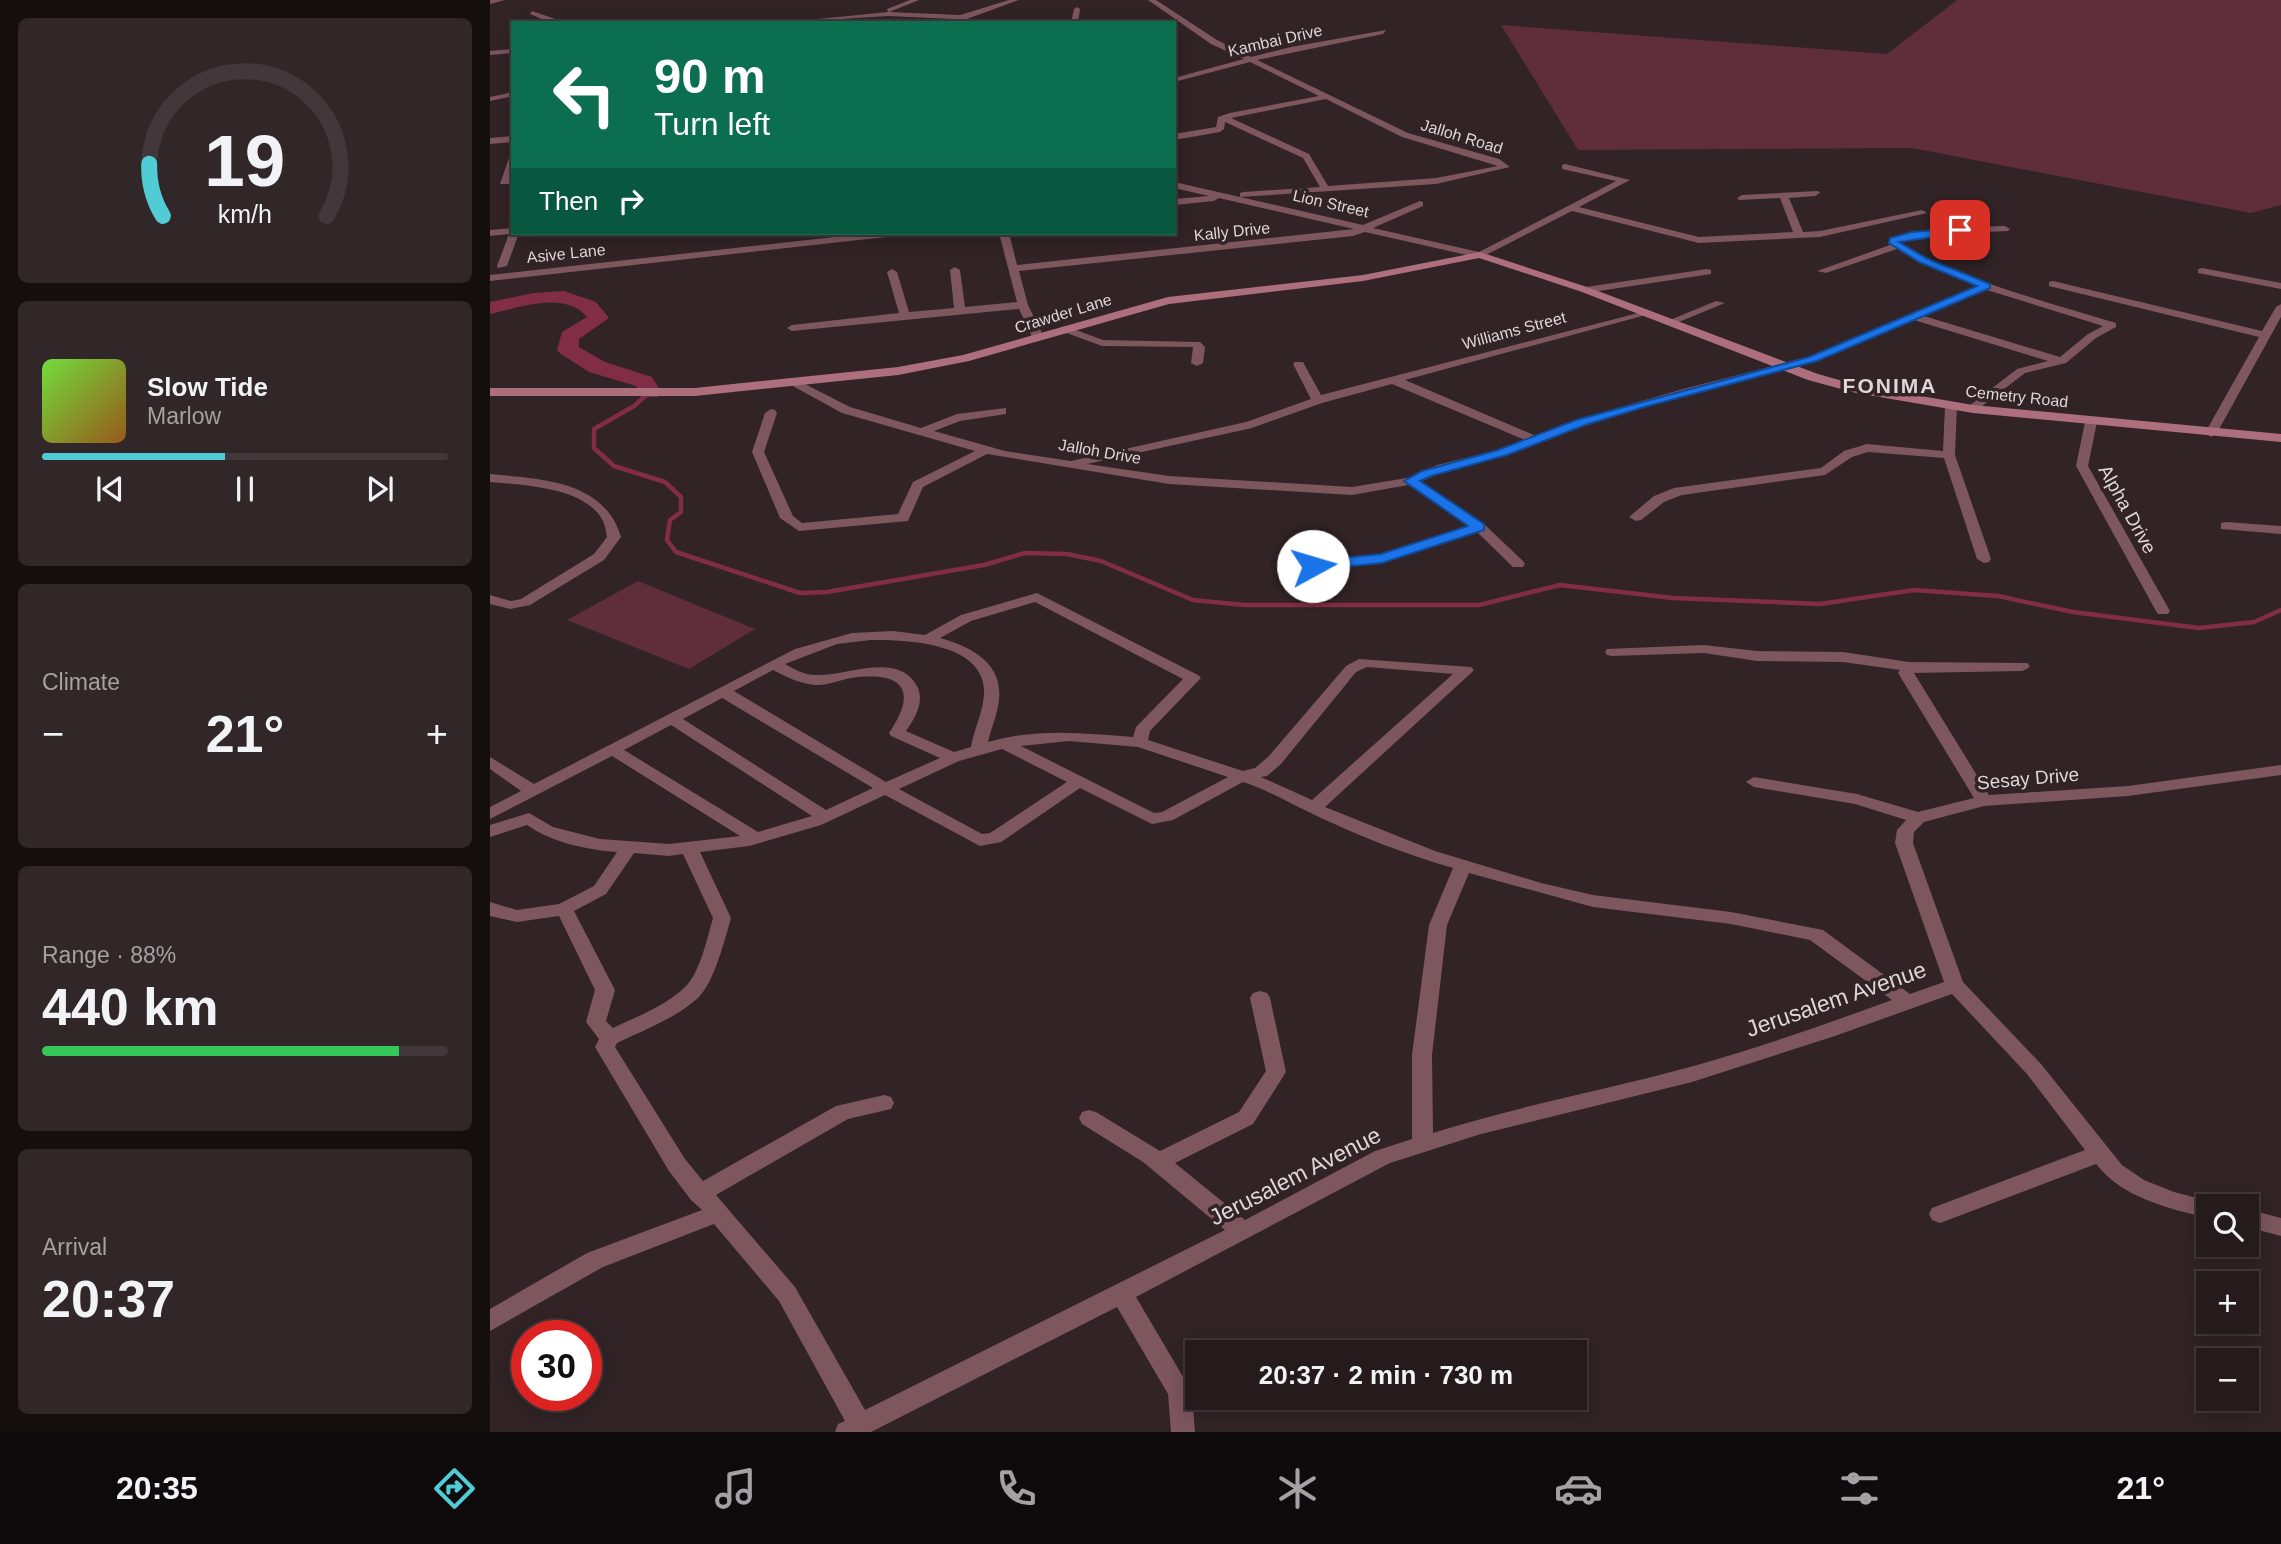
<!DOCTYPE html>
<html lang="en">
<head>
<meta charset="utf-8">
<style>
  :root { --surface:#251a1c; --page:#312729; --text:#f1f3f6; --muted:#a3a1a3; --line:#42383b; --accent:#51ccd5 }
  body { margin:0; font-family:Helvetica,sans-serif; background:var(--page); color:var(--text); height:100vh; display:flex; flex-direction:column; font-size:26px; white-space:nowrap }
  * { box-sizing:border-box; margin:0 }
  p { font-size:23px; color:var(--muted) }
  .icon { flex:none; width:38px; height:38px; fill:none; stroke:currentColor; stroke-width:2; stroke-linecap:round; stroke-linejoin:round }
  .map { position:relative; flex:1; overflow:hidden }
  .side { display:flex; flex-direction:column; gap:18px; padding:18px; background:#140e0f; width:490px }
  .side>* { flex:none }
  .guide { position:absolute; left:21px; top:21px; width:665px; height:214px; border-radius:0px; box-shadow:0 4px 18px #0003,0 0 0 2px var(--line); background:#0b6e4f; color:#fff; overflow:hidden }
  .controls { position:absolute; left:1706px; top:1194px; display:grid; gap:14px }
  .controls a { display:grid; place-items:center; width:63px; height:63px; border-radius:0px; background:var(--surface); box-shadow:0 4px 18px #0003,0 0 0 2px var(--line); font-size:35px }
  .speed { position:absolute; left:21px; top:1320px; display:flex; gap:14px; font-size:35px; font-weight:700; text-align:center }
  .speed>* { display:grid; place-content:center; width:91px; height:91px; border-radius:50%; background:var(--surface); box-shadow:0 4px 18px #0003,0 0 0 2px var(--line); line-height:1 }
  .speed .limit { border:10px solid #d22; background:#fff; color:#111 }
  .pin { position:absolute; display:grid; place-items:center; width:60px; height:60px; color:#fff; margin:-30px; border-radius:14px; box-shadow:0 4px 10px #0006 }
  .me { position:absolute; width:77px; margin:-38px; rotate:84deg; stroke-linejoin:round; filter:drop-shadow(0 0 5px #0008) }
  .turn { display:flex; align-items:center; gap:24px; height:147px; padding:0 28px; font-size:32px }
  .turn .icon { width:91px; height:91px; stroke-width:2.5 }
  .turn b { display:block; font-size:49px; line-height:60px }
  .then { display:flex; align-items:center; height:66px; padding:0 28px; background:#0003; gap:14px; font-size:26px }
  .big { font-size:52px; font-weight:600; line-height:1.1 }
  .side .tile { flex:1; display:flex; flex-direction:column; justify-content:center; gap:10px; min-width:0; padding:0 24px; border-radius:10px; background:var(--page) }
  .side .dial { align-items:center; gap:0 }
  .dial svg { height:182px; overflow:visible; fill:none; stroke:var(--line); stroke-width:7; stroke-linecap:round; text-anchor:middle }
  .dial text { fill:var(--text); stroke:none }
  .song { display:flex; align-items:center; gap:21px }
  .cover { width:84px; height:84px; border-radius:10px; background:linear-gradient(135deg,hsl(100 70% 55%),hsl(30 70% 35%)) }
  .played { height:7px; border-radius:4px; background:linear-gradient(90deg,var(--accent) 45%,var(--line) 45%) }
  .keys { display:flex; justify-content:space-around; direction:ltr }
  .heat { display:flex; justify-content:space-between; align-items:center; font-size:38px; direction:ltr }
  .charge { height:10px; border-radius:5px; background:linear-gradient(90deg,#34c759 88%,var(--line) 0) }
  .trip { position:absolute; left:695px; top:1340px; width:402px; height:70px; border-radius:0px; background:var(--surface); box-shadow:0 4px 18px #0003,0 0 0 2px var(--line); font-weight:600; line-height:70px; text-align:center }
  .tabs { display:flex; height:112px; justify-content:space-around; align-items:center; background:#0f0a0b; color:var(--muted) }
  .tabs .icon { width:49px; height:49px }
  .tabs .active { color:var(--accent) }
  .tabs b { font-size:32px; color:var(--text) }
  main { display:flex; flex:1; min-height:0 }
  .map>svg:first-child { display:block }
  .green { fill:#602d3a }
  .lines { fill:none; stroke-linecap:round; stroke-linejoin:round }
  .stream { stroke:#822d46; stroke-width:4.5 }
  .river { fill:#822d46; fill-rule:evenodd }
  .street { fill:#7d565e; fill-rule:evenodd }
  .secondary { fill:#ad6f7d; fill-rule:evenodd }
  .route { fill:#1a73e8; stroke:#114b97; stroke-width:2 }
  .labels { text-anchor:middle; stroke-width:7; stroke-linejoin:round; paint-order:stroke }
  .far-street-label { font-size:16px; fill:#dfd6d7; stroke:#312326 }
  .street-label { font-size:19px; fill:#dfd6d7; stroke:#312326 }
  .far-district-label { font-size:21px; font-weight:bold; letter-spacing:2px; fill:#dfd6d7; stroke:#312326 }
  .near-street-label { font-size:23px; fill:#dfd6d7; stroke:#312326 }
</style>
</head>
<body>
<main>
<section class="side">
<div class="tile dial"><svg viewBox="0 0 100 80">
<path d="M14 69A42 42 0 1 1 86 69"/>
<path d="M14 69A42 42 0 0 1 8 46" stroke="#51ccd5"/>
<text x="50" y="56" font-size="32" font-weight="700">19</text>
<text x="50" y="72" font-size="11">km/h</text>
</svg></div>
<div class="tile">
<div class="song"><i class="cover"></i><div><b>Slow Tide</b><p>Marlow</p></div></div>
<div class="played"></div>
<div class="keys"><svg class="icon" aria-label="previous" viewBox="0 0 24 24"><path d="M18 5L8 12l10 7zM5 5v14"/></svg><svg class="icon" aria-label="pause" viewBox="0 0 24 24"><path d="M8 5v14M16 5v14"/></svg><svg class="icon" aria-label="next" viewBox="0 0 24 24"><path d="M6 5l10 7-10 7zM19 5v14"/></svg></div>
</div>
<div class="tile"><p>Climate</p>
<div class="heat"><a>−</a><b class="big">21°</b><a>+</a></div>
</div>
<div class="tile"><p>Range · 88%</p><b class="big">440 km</b><div class="charge"></div></div>
<div class="tile"><p>Arrival</p><b class="big">20:37</b></div>
</section>
<div class="map">
<svg width="1791" height="1432" viewBox="0 0 1791 1432">
  <rect width="100%" height="100%" fill="#312326"/>
  <!-- green -->
  <g class="green">
    <polygon points="1467,0 1791,0 1791,205 1761,213 1422,148 1088,150 1011,25 1397,54"/>
    <polygon points="148,581 265,629 199,669 77,620"/>
  </g>
  <g class="lines">
    <!-- stream -->
    <polyline class="stream" points="160,392 144,406 104,429 104,448 124,466 175,482 191,497 191,512 180,520 177,540 186,552 310,593 337,592 494,565 535,553 577,554 611,561 703,600 754,605 989,605 1070,585 1183,598 1330,604 1424,590 1508,596 1583,612 1709,628 1764,622 1791,610"/>
    <!-- river -->
    <path class="river" d="M74,291L106,302L119,318L89,339V347L115,362L162,377L171,392L168,397H152L146,386L99,372L71,354L67,350L72,332L97,317C74,290 29,308 0,314V302L44,293Z"/>
    <!-- street -->
    <g class="street">
      <polygon points="0,0 15,0 0,4"/>
      <polygon points="420,0 429,0 399,12 470,15 519,0 529,0 466,23 458,23 463,19 398,16 288,23 398,12 397,9"/>
      <path d="M658,0H666L727,40L761,57L801,47L896,30L893,34L767,60L918,133L1009,159L1020,167L946,184L750,197V193L753,192L830,187L813,158L735,122L734,129L730,132L684,140V134L726,127L728,117L740,113L829,96L760,62L684,82V78L754,59L721,44ZM836,99L912,137L1008,166L946,178L838,186L819,154L741,118Z"/>
      <polygon points="587,7 590,9 588,23 581,23 584,9"/>
      <polygon points="42,11 71,21 71,23 61,23 40,14"/>
      <polygon points="23,49 23,53 0,55 0,51"/>
      <polygon points="23,92 23,96 0,101 0,97"/>
      <polygon points="23,136 23,142 0,144 0,138"/>
      <polygon points="23,155 23,169 19,179 23,178 23,184 10,184 19,158"/>
      <polygon points="1075,164 1140,180 1089,207 1209,237 1303,232 1290,198 1249,200 1247,198 1252,195 1328,191 1330,193 1325,196 1299,198 1313,232 1330,231 1432,210 1437,213 1330,237 1209,243 1082,211 990,258 875,232 863,236 529,271 538,305 554,337 548,340 542,337 529,309 302,331 297,328 302,325 409,313 397,272 402,269 407,272 419,312 464,308 460,270 465,267 470,270 475,307 527,302 509,233 519,233 527,265 864,229 729,198 724,201 684,205 684,199 719,196 684,188 684,182 873,225 930,201 933,202 933,206 883,228 989,252 1126,181 1072,169 1072,165"/>
      <path d="M1515,226L1520,229L1518,231L1447,234L1409,242C1475,282 1552,300 1626,323V327L1606,338L1576,363L1535,373L1483,413L1477,409L1479,406L1527,369L1558,361L1424,320L1327,361L1201,393L1095,426L1016,456L955,471L930,482L994,524L1033,561L1035,564L1033,567H1023L987,532L892,562L800,572L793,568L800,564L890,554L979,526L918,485L862,495L679,484L497,454L433,487L418,521L309,531L290,518L262,452L275,413L281,409L285,410L287,413L274,452L303,516L312,523L408,514L423,482L485,451L352,413L301,385V381H309L360,407L431,428L467,414L516,408V414L470,421L444,431L515,451L581,461L756,422L821,399L803,364L805,362H813L831,395L1156,311V315L915,380L1046,436L1087,420L1193,389L1319,357L1487,286L1428,262L1407,249L1336,273L1327,271L1400,245L1399,240L1404,237L1447,228ZM1497,290L1613,326L1598,334L1570,357L1434,316ZM902,384L1035,440L1008,450L947,465L917,478L862,487L679,476L597,464L762,428L832,403Z"/>
      <polygon points="23,228 23,233 29,233 17,266 8,268 7,266 19,234 0,236 0,230"/>
      <polygon points="381,233 410,233 405,236 0,281 0,275"/>
      <polygon points="1712,268 1791,283 1791,289 1708,273 1708,269"/>
      <polygon points="1217,269 1221,270 1221,274 1096,293 1091,290 1096,287"/>
      <polygon points="1563,281 1772,331 1786,307 1791,304 1791,317 1727,433 1721,437 1715,433 1769,337 1559,286 1559,282"/>
      <polygon points="1226,301 1235,303 1184,324 1175,322"/>
      <polygon points="575,326 613,340 710,342 715,347 713,363 707,366 701,363 703,347 612,346 571,331 571,327"/>
      <polygon points="1461,402 1467,406 1465,455 1501,559 1499,562 1494,563 1487,559 1454,458 1378,452 1362,457 1335,475 1192,495 1174,502 1151,520 1146,521 1139,517 1164,496 1184,488 1331,468 1354,451 1377,444 1453,451 1455,406"/>
      <polygon points="1601,418 1607,422 1598,466 1680,611 1678,614 1668,614 1666,611 1586,466 1595,422"/>
      <path d="M0,474C51,479 114,480 131,537L114,560L40,605L20,609L0,604V595L21,601L31,599L104,554L117,537C116,532 115,525 113,521C96,487 32,485 0,482Z"/>
      <polygon points="1736,522 1791,526 1791,534 1731,529 1731,523"/>
      <path d="M547,593L708,675L711,678L708,681L660,731L658,740L753,771L765,768L779,756L856,666L869,659L981,667L984,670L981,673L835,807L945,851L1051,883L1103,895L1241,912L1333,930L1420,994L1454,982L1405,843L1407,830L1416,820L1365,804L1264,787L1256,782L1264,777L1367,794L1428,812L1484,798L1408,673L1410,670L1353,662L1267,661L1214,653L1122,656L1117,655L1115,652L1117,649L1214,645L1267,651L1353,652L1419,662L1537,663L1540,666L1537,669L1532,671L1424,673L1499,795L1638,786L1791,765V775L1638,796L1494,806L1434,822L1424,832L1423,843L1473,982L1551,1064L1632,1165L1654,1180L1684,1192L1726,1203L1727,1206H1718V1218C1677,1208 1633,1198 1606,1164L1458,1220L1450,1223L1442,1220L1439,1214L1442,1208L1595,1150L1537,1074L1462,994L1345,1036L1202,1082L991,1134L900,1163L646,1297L702,1392L705,1432H681L678,1394L627,1307L381,1432H345L348,1424L355,1421L289,1301L224,1224L113,1267L0,1331V1309L97,1253L212,1210L201,1200L179,1171L105,1047L109,1039L96,1022L105,990L69,916L27,922L0,916V902L27,910L69,904L104,886L127,852C97,850 61,842 37,825L0,837V825L39,813L63,827L110,839L179,844L250,836L122,756L0,819V807L31,791L0,769V757L44,784L305,649L362,633L403,631L435,635L471,615ZM545,602L693,679L646,727L643,737C595,733 545,728 498,742C501,728 508,714 509,699C513,663 480,646 450,638L481,621ZM381,640C416,640 491,642 494,689C495,709 484,728 481,747L464,752L416,731C425,718 435,702 427,686C408,650 354,677 325,675C314,675 304,669 295,664L347,644ZM877,667L963,674L822,800L771,777L777,776L791,764L866,672ZM283,670C296,677 309,683 324,685C337,686 349,680 361,678C412,671 429,689 399,733L401,736L450,758L396,782L244,691ZM232,698L383,788L336,810L193,719ZM181,725L322,816L268,832L134,750ZM579,741L648,747L738,777L672,812L664,813L531,746ZM512,749L577,782L500,833L492,834L409,789L469,761ZM753,782C781,791 805,806 831,818C874,838 918,855 963,868L939,925L922,1055V1139L885,1151L755,1220L685,1163L763,1124L796,1072L780,998L777,993L770,991L763,993L760,998L776,1071L749,1112L670,1151L606,1112L599,1110L592,1112L589,1118L592,1124L653,1162L735,1230L375,1410L305,1287L226,1195L358,1119L401,1109L404,1103L401,1097L394,1095L346,1106L213,1181L195,1159L125,1047L127,1043C154,1030 186,1018 208,998C224,983 235,939 241,918L210,852L259,846L331,825L395,795L490,846L511,842L590,788L662,824L683,820ZM144,853L179,856L193,854L223,918C217,938 210,974 194,988C175,1006 146,1017 123,1028L116,1021L125,990L84,911L116,894ZM979,873L1103,907L1241,924L1320,940L1402,1000C1336,1024 1269,1048 1200,1067C1115,1090 1028,1106 943,1133L942,1055L957,925Z"/>
      <polygon points="1757,1209 1791,1218 1791,1236 1757,1227"/>
    </g>
    <!-- secondary -->
    <polygon class="secondary" points="990,252 1100,288 1328,374 1367,385 1483,405 1791,434 1791,442 1483,413 1366,393 1318,380 1092,292 989,258 873,281 679,304 479,361 408,375 205,396 0,396 0,388 205,388 408,367 473,355 678,297 873,275"/>
  </g>
  <!-- route -->
  <polygon class="route" points="1473,228 1470,233 1409,242 1436,258 1500,284 1500,288 1327,361 1158,406 1095,425 1017,455 941,476 930,481 994,524 994,530 892,563 823,570 816,566 823,561 891,554 978,526 914,481 932,471 1008,450 1086,420 1319,357 1487,286 1429,262 1399,243 1400,238 1422,232"/>
  <g class="labels">
    <!-- far-street labels -->
    <g class="far-street-label">
      <text transform="translate(785 40) rotate(-13)" y="6">Kambai Drive</text>
      <text transform="translate(972 136) rotate(17)" y="6">Jalloh Road</text>
      <text transform="translate(841 203) rotate(13)" y="6">Lion Street</text>
      <text transform="translate(742 231) rotate(-6)" y="6">Kally Drive</text>
      <text transform="translate(76 253) rotate(-6)" y="6">Asive Lane</text>
      <text transform="translate(573 313) rotate(-17)" y="6">Crawder Lane</text>
      <text transform="translate(1024 330) rotate(-15)" y="6">Williams Street</text>
      <text transform="translate(1527 396) rotate(6)" y="6">Cemetry Road</text>
      <text transform="translate(610 451) rotate(10)" y="6">Jalloh Drive</text>
    </g>
    <!-- street labels -->
    <g class="street-label">
      <text transform="translate(1638 509) rotate(61)" y="7">Alpha Drive</text>
      <text transform="translate(1538 778) rotate(-5)" y="7">Sesay Drive</text>
    </g>
    <!-- far-district labels -->
    <g class="far-district-label">
      <text x="1400" y="393">FONIMA</text>
    </g>
    <!-- near-street labels -->
    <g class="near-street-label">
      <text transform="translate(1346 999) rotate(-19)" y="8">Jerusalem Avenue</text>
      <text transform="translate(805 1176) rotate(-27)" y="8">Jerusalem Avenue</text>
    </g>
  </g>
</svg>
<div class="controls">
<a><svg class="icon" aria-label="search" viewBox="0 0 24 24"><circle cx="10" cy="10" r="6"/><path d="M15 15l6 6"/></svg></a>
<a>+</a>
<a>−</a>
</div>
<div class="speed"><div class="limit">30</div></div>
<div class="pin" style="left:1470px;top:230px;background:#d93025"><svg class="icon" aria-label="arrive" viewBox="0 0 24 24"><path d="M6 21V4h12l-3 4 3 4H6"/></svg></div>
<svg class="me" style="left:823px;top:566px" viewBox="-20 -20 40 40"><circle r="19" fill="#fff"/><path d="M0-13L10 11 0 6-10 11z" fill="#1a73e8"/></svg>
<div class="trip">20:37 · 2 min · 730 m</div>
<div class="guide">
<div class="turn"><svg class="icon" aria-label="left" viewBox="0 0 24 24"><path d="M17 20v-9H6M10 6l-5 5 5 5"/></svg><div><b>90 m</b>Turn left</div></div>
<div class="then">Then<svg class="icon" aria-label="right" viewBox="0 0 24 24"><path d="M7 20v-9h11M14 6l5 5-5 5"/></svg></div>
</div>
</div>
</main>
<nav class="tabs">
<b>20:35</b>
<svg class="icon active" aria-label="directions" viewBox="0 0 24 24"><path d="M12 3l9 9-9 9-9-9zM9 14v-3h6M13 9l2 2-2 2"/></svg>
<svg class="icon" aria-label="music" viewBox="0 0 24 24"><path d="M9 18V5l10-2v13"/><circle cx="6" cy="18" r="3"/><circle cx="16" cy="16" r="3"/></svg>
<svg class="icon" aria-label="phone" viewBox="0 0 24 24"><path d="M5 4h4l2 5-3 2q2 4 5 5l2-3 5 2v4C11 20 4 13 5 4z"/></svg>
<svg class="icon" aria-label="climate" viewBox="0 0 24 24"><path d="M12 3v18M4 7l16 10M4 17L20 7"/></svg>
<svg class="icon" aria-label="car" viewBox="0 0 24 24"><path d="M5 17H2v-5l4-1 3-4h7l3 4 3 1v5h-3M9 17h6M6 11h13"/><circle cx="7" cy="17" r="2"/><circle cx="17" cy="17" r="2"/></svg>
<svg class="icon" aria-label="filters" viewBox="0 0 24 24"><path d="M4 7h16M4 17h16"/><circle cx="9" cy="7" r="2"/><circle cx="15" cy="17" r="2"/></svg>
<b>21°</b>
</nav>
</body>
</html>
